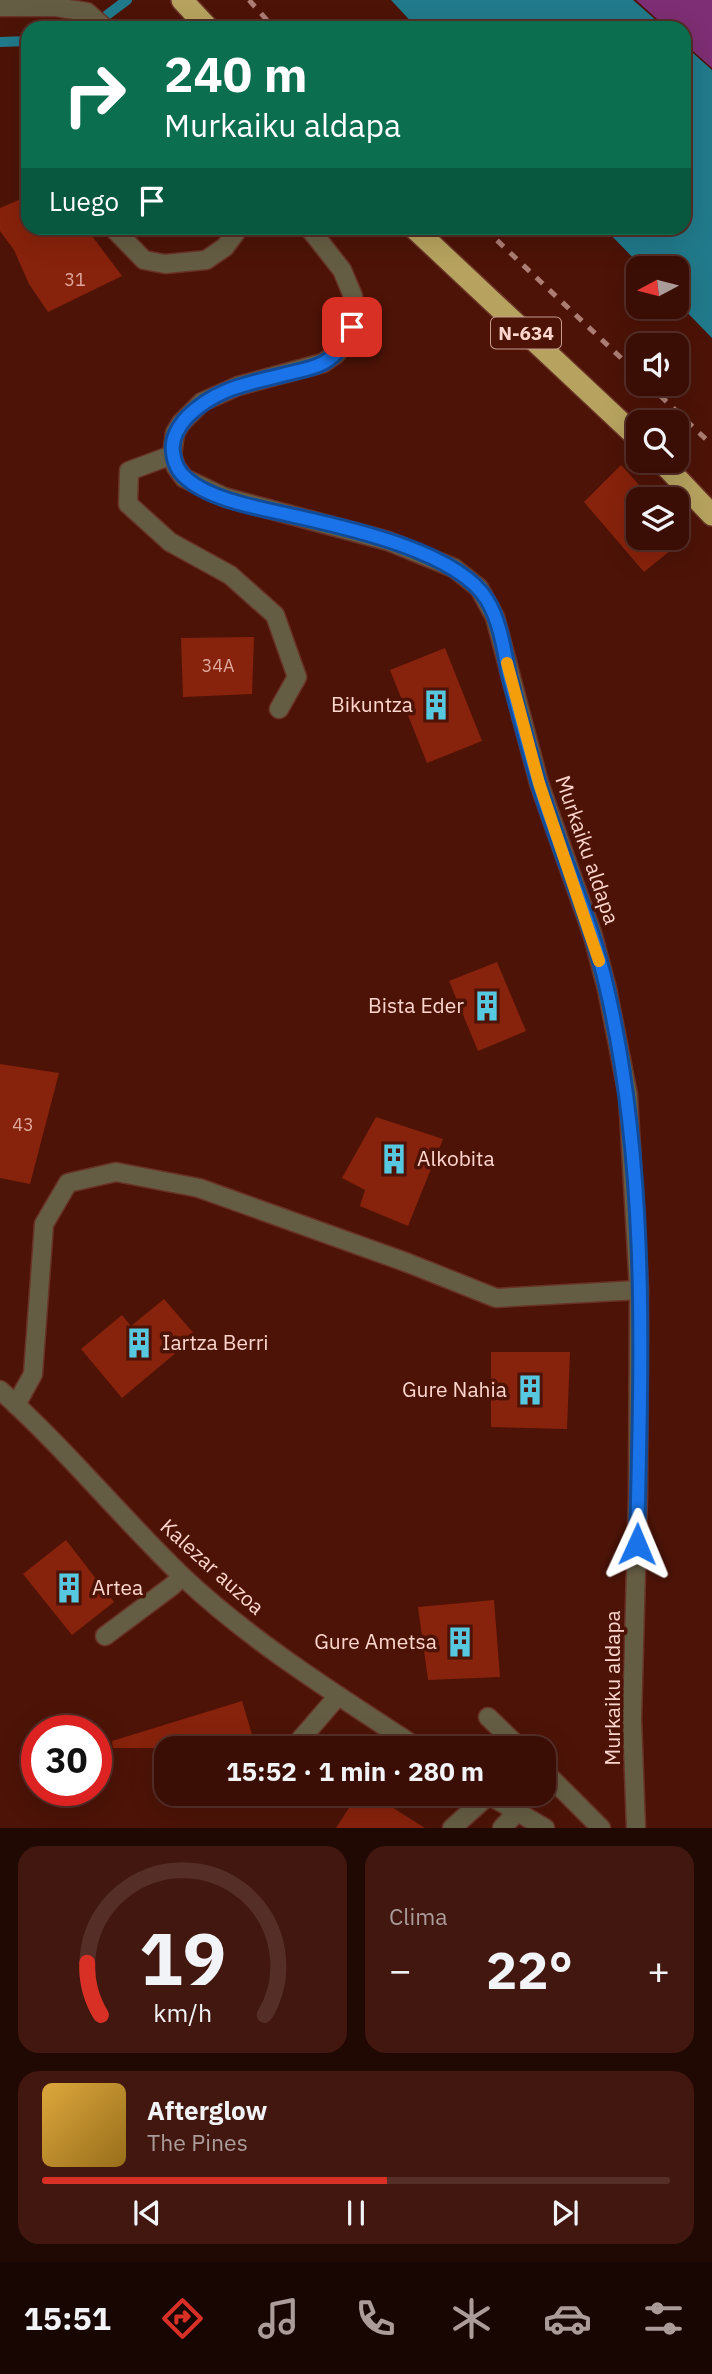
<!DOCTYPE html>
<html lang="es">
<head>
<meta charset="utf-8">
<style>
  :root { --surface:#3a0e05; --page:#41170f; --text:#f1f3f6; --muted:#ab9c9a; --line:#542e27; --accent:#d93025 }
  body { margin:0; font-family:"IBM Plex Sans",sans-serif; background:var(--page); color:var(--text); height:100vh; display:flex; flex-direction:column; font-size:26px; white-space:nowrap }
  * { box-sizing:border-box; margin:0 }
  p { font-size:23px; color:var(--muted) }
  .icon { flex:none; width:38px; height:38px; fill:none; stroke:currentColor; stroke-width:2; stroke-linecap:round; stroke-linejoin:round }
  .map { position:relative; height:1828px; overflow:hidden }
  .panel { display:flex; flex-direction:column; gap:18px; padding:18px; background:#200803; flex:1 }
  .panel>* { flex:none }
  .top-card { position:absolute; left:21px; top:21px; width:670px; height:214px; border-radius:21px; box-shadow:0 7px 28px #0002,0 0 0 2px var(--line); background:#0b6e4f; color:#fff; overflow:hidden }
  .needle { width:46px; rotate:263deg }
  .fabs { position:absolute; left:626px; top:256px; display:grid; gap:14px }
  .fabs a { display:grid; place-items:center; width:63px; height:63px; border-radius:14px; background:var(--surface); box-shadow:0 7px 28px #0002,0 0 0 2px var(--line); font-size:35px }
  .speed { position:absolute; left:21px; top:1715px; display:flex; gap:14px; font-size:35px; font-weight:700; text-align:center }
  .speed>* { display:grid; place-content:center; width:91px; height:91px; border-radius:50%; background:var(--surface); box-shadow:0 7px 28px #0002,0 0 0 2px var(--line); line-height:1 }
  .speed .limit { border:10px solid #d22; background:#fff; color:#111 }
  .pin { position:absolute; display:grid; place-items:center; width:60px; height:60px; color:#fff; margin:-30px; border-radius:14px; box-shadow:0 4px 10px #0006 }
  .me { position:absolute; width:77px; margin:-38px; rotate:1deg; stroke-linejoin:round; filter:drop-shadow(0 0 5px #0008) }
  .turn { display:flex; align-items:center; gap:24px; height:147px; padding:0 28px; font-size:32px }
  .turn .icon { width:91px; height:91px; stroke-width:2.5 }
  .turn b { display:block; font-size:49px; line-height:60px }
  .then { display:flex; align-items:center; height:66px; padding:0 28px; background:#0003; gap:14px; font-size:26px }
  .big { font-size:52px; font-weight:700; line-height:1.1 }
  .panel .widget { flex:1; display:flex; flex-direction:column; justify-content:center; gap:10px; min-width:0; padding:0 24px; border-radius:21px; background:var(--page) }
  .panel .dial { align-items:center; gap:0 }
  .dial svg { height:182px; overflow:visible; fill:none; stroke:var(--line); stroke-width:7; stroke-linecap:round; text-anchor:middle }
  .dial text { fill:var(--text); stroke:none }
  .song { display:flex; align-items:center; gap:21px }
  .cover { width:84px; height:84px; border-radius:10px; background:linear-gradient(135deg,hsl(40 70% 55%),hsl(40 70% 35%)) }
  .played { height:7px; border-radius:4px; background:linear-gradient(90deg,var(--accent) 55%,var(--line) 55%) }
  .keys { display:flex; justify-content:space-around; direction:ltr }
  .heat { display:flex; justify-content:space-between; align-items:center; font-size:38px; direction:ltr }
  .panel .tiles { flex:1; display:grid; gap:18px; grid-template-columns:1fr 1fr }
  .widget:last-child { grid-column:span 2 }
  .trip { position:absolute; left:154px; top:1736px; width:402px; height:70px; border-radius:21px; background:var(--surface); box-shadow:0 7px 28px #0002,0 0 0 2px var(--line); font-weight:700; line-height:70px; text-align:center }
  .tab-bar { display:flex; height:112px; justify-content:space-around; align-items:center; background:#170602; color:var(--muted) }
  .tab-bar .icon { width:49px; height:49px }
  .tab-bar .selected { color:var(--accent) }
  .tab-bar b { font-size:32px; color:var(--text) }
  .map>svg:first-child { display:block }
  .forest { fill:#7e2e74 }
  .water { fill:#217a8b }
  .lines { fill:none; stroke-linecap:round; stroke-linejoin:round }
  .stream { stroke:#217a8b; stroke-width:10 }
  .building { fill:#87220c }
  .lane-casing { stroke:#693227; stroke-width:21 }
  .street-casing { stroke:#693227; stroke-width:21 }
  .highway-casing { stroke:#693227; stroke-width:24 }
  .lane { stroke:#655d43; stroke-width:18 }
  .street { stroke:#655d43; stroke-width:18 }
  .highway { stroke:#b7a35f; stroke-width:21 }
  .rail { stroke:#ad7d73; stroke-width:5; stroke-dasharray:9 9; stroke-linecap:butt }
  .route-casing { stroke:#114b97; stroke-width:18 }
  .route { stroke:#1a73e8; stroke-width:12 }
  .slow { stroke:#f59e0b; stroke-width:12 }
  .labels { text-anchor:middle; stroke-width:7; stroke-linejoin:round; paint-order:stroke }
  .number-label { font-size:18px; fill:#dfa89c }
  .shield { fill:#4d1307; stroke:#c89b91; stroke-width:2 }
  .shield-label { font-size:19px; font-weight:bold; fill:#fcd5cc }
  .poi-label { font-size:21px; fill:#fcd5cc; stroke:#4d1307; text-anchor:end }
  .street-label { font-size:21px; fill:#fcd5cc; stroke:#4d1307 }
</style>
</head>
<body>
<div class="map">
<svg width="712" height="1828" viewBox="0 0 712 1828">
  <rect width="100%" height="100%" fill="#4d1307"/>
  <!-- forest -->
  <polygon class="forest" points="636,0 712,0 712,68 684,43 684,28 667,28"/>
  <!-- water -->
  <g class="water">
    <polygon points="391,0 633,0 665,28 417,28"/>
    <polygon points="684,45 712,70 712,338 677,302 677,268 643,268 604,228 684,228"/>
  </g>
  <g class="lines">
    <!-- stream -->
    <g class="stream">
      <polyline points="107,15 127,0"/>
      <polyline points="0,42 28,41"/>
    </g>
  </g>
  <!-- building -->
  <g class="building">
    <polygon points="28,196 28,228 86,228 122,276 48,312 29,284 14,250 0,231 0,208"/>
    <polygon points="621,465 652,499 639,499 639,537 677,537 677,526 687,537 644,572 584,502"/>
    <polygon points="254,637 252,694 183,697 181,638"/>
    <polygon points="445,648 482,741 427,763 390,670"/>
    <polygon points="497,962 526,1031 478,1051 449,981"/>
    <polygon points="0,1064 59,1073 30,1184 0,1178"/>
    <polygon points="376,1117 443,1139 408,1226 360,1206 365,1190 342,1178"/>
    <polygon points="164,1299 196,1336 122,1398 81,1349 122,1315 131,1326"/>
    <polygon points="491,1352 570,1352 567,1429 491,1427"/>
    <polygon points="66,1540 114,1602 72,1635 23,1574"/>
    <polygon points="494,1600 500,1677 428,1680 418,1607"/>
    <polygon points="242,1701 256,1748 113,1748 112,1741"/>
    <polygon points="358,1794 371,1794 425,1828 336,1828"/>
  </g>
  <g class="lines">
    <!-- lane casing -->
    <g class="lane-casing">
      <g id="lane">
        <polyline points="0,7 56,7 87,12 105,28"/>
        <polyline points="113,228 144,260 165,264 206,260 225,247 239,228"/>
        <polyline points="172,455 129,471 128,504 170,542 230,575 275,615 297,677 279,709"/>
        <polyline points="105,1636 172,1586 182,1576"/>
        <polyline points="488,1717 520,1748"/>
        <polyline points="293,1748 338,1696"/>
        <polyline points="544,1771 601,1828"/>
        <polyline points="452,1828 489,1795"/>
      </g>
    </g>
    <!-- street casing -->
    <g class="street-casing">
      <g id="street">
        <polyline points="309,228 342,270 353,296 354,312 352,327 346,342 336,354 323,363 238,386 202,402 181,423 175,433 172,455 176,467 184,478 224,497 388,541 454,568 479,588 495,617 539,783 593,936 607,989 628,1095 639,1290 638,1494 632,1719 636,1828"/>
        <path d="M0,1390C65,1448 120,1516 182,1576C253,1643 337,1695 418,1748"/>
        <polyline points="16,1405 33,1374 44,1224 68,1183 116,1172 199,1188 408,1263 496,1298 639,1290"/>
        <polyline points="487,1794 545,1828"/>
        <polyline points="502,1828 517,1812"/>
      </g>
    </g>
    <!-- highway casing -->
    <g class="highway-casing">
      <g id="highway">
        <polyline points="182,0 208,28"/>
        <polyline points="414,228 639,439"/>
        <polyline points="660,460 712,515"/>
      </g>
    </g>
    <!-- lane -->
    <use href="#lane" class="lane"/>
    <!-- street -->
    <use href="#street" class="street"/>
    <!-- highway -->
    <use href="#highway" class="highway"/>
    <!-- rail -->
    <g class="rail">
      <polyline points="249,0 274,28"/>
      <polyline points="484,228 639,375"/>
      <polyline points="647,383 712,445"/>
    </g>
  </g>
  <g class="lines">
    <!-- route casing -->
    <g class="route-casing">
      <path id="route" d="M352,327C345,342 338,355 323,363C312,369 298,371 286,374C247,384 216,388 187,417C178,427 171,438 173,452C174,463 178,472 187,479C211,500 259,508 290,515C344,527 458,551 487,600C500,621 504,650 509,675C518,710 528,746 538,781C559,851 591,918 607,989C649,1170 641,1360 637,1544"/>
    </g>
    <!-- route -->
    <use href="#route" class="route"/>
    <!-- slow -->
    <polyline class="slow" points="507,663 539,783 599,961"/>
  </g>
  <!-- icons -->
  <defs>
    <g id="building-bare" transform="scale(2.415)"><path d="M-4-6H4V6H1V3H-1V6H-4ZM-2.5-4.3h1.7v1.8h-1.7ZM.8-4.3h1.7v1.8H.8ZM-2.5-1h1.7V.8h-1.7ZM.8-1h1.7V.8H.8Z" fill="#56c9e1" stroke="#4d1307" stroke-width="2.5" paint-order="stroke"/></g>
  </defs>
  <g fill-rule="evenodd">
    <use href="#building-bare" x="436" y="705"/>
    <use href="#building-bare" x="487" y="1006"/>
    <use href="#building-bare" x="394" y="1159"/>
    <use href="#building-bare" x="139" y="1343"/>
    <use href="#building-bare" x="530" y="1390"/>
    <use href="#building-bare" x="69" y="1588"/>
    <use href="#building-bare" x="460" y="1642"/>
  </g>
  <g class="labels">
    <!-- number labels -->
    <g class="number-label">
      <text x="75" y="286">31</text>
      <text x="218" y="672">34A</text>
      <text x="23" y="1131">43</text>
    </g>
    <!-- shield labels -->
    <rect class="shield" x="491" y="317.5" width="70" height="31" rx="5"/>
    <g class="shield-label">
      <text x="526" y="340">N-634</text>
    </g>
    <!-- poi labels -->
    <g class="poi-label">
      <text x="413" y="712">Bikuntza</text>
      <text x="464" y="1013">Bista Eder</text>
      <text x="417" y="1166" text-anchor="start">Alkobita</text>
      <text x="162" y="1350" text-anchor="start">Iartza Berri</text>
      <text x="507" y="1397">Gure Nahia</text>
      <text x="92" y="1595" text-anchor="start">Artea</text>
      <text x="437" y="1649">Gure Ametsa</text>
    </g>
    <!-- street labels -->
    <g class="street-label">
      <text transform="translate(587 850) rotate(71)" y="7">Murkaiku aldapa</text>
      <text transform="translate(212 1567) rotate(42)" y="7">Kalezar auzoa</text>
      <text transform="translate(613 1688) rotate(-90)" y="7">Murkaiku aldapa</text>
    </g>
  </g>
</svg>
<div class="fabs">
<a><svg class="needle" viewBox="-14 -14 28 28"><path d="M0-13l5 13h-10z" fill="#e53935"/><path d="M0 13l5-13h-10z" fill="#ab9c9a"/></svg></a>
<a><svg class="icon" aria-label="sound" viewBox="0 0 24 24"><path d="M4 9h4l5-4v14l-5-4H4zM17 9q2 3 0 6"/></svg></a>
<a><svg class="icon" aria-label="search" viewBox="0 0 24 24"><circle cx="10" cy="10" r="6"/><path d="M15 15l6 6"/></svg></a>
<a><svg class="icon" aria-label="layers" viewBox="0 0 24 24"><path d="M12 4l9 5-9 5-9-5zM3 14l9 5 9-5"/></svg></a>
</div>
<div class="speed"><div class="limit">30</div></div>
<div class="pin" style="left:352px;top:327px;background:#d93025"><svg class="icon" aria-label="arrive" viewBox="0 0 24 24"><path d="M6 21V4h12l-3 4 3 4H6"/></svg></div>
<svg class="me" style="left:637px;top:1544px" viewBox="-20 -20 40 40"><path d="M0-17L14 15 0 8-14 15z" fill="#1a73e8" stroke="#fff" stroke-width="4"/></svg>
<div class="trip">15:52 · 1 min · 280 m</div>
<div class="top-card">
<div class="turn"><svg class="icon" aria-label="right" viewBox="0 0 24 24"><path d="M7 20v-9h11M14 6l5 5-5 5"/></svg><div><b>240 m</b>Murkaiku aldapa</div></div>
<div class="then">Luego<svg class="icon" aria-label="arrive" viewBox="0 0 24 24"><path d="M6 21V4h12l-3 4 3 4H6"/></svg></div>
</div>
</div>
<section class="panel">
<div class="tiles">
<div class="widget dial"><svg viewBox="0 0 100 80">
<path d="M14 69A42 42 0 1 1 86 69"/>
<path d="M14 69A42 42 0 0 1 8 46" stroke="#d93025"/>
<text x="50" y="56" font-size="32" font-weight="700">19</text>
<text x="50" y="72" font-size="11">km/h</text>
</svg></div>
<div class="widget"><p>Clima</p>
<div class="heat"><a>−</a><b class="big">22°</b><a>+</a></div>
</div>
<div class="widget">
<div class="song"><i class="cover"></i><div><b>Afterglow</b><p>The Pines</p></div></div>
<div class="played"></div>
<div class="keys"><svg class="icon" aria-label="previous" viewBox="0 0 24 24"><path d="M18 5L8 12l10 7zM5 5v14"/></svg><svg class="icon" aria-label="pause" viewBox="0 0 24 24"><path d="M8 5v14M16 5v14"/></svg><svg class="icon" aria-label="next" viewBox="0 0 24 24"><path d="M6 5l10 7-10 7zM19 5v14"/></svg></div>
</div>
</div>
</section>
<nav class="tab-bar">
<b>15:51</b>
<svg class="icon selected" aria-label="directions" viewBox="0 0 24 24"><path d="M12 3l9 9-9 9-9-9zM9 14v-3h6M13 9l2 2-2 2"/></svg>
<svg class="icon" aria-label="music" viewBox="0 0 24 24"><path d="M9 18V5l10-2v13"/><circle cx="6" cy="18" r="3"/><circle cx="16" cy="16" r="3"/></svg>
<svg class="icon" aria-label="phone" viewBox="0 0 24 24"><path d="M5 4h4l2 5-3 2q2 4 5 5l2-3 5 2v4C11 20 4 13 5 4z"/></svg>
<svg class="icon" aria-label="climate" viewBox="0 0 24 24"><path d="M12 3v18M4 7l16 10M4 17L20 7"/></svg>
<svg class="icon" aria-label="car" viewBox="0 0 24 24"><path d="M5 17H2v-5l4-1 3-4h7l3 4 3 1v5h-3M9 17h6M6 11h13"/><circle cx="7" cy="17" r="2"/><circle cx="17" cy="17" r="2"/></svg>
<svg class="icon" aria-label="filters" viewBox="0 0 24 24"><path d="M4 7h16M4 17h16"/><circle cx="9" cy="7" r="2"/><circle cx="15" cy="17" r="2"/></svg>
</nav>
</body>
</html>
